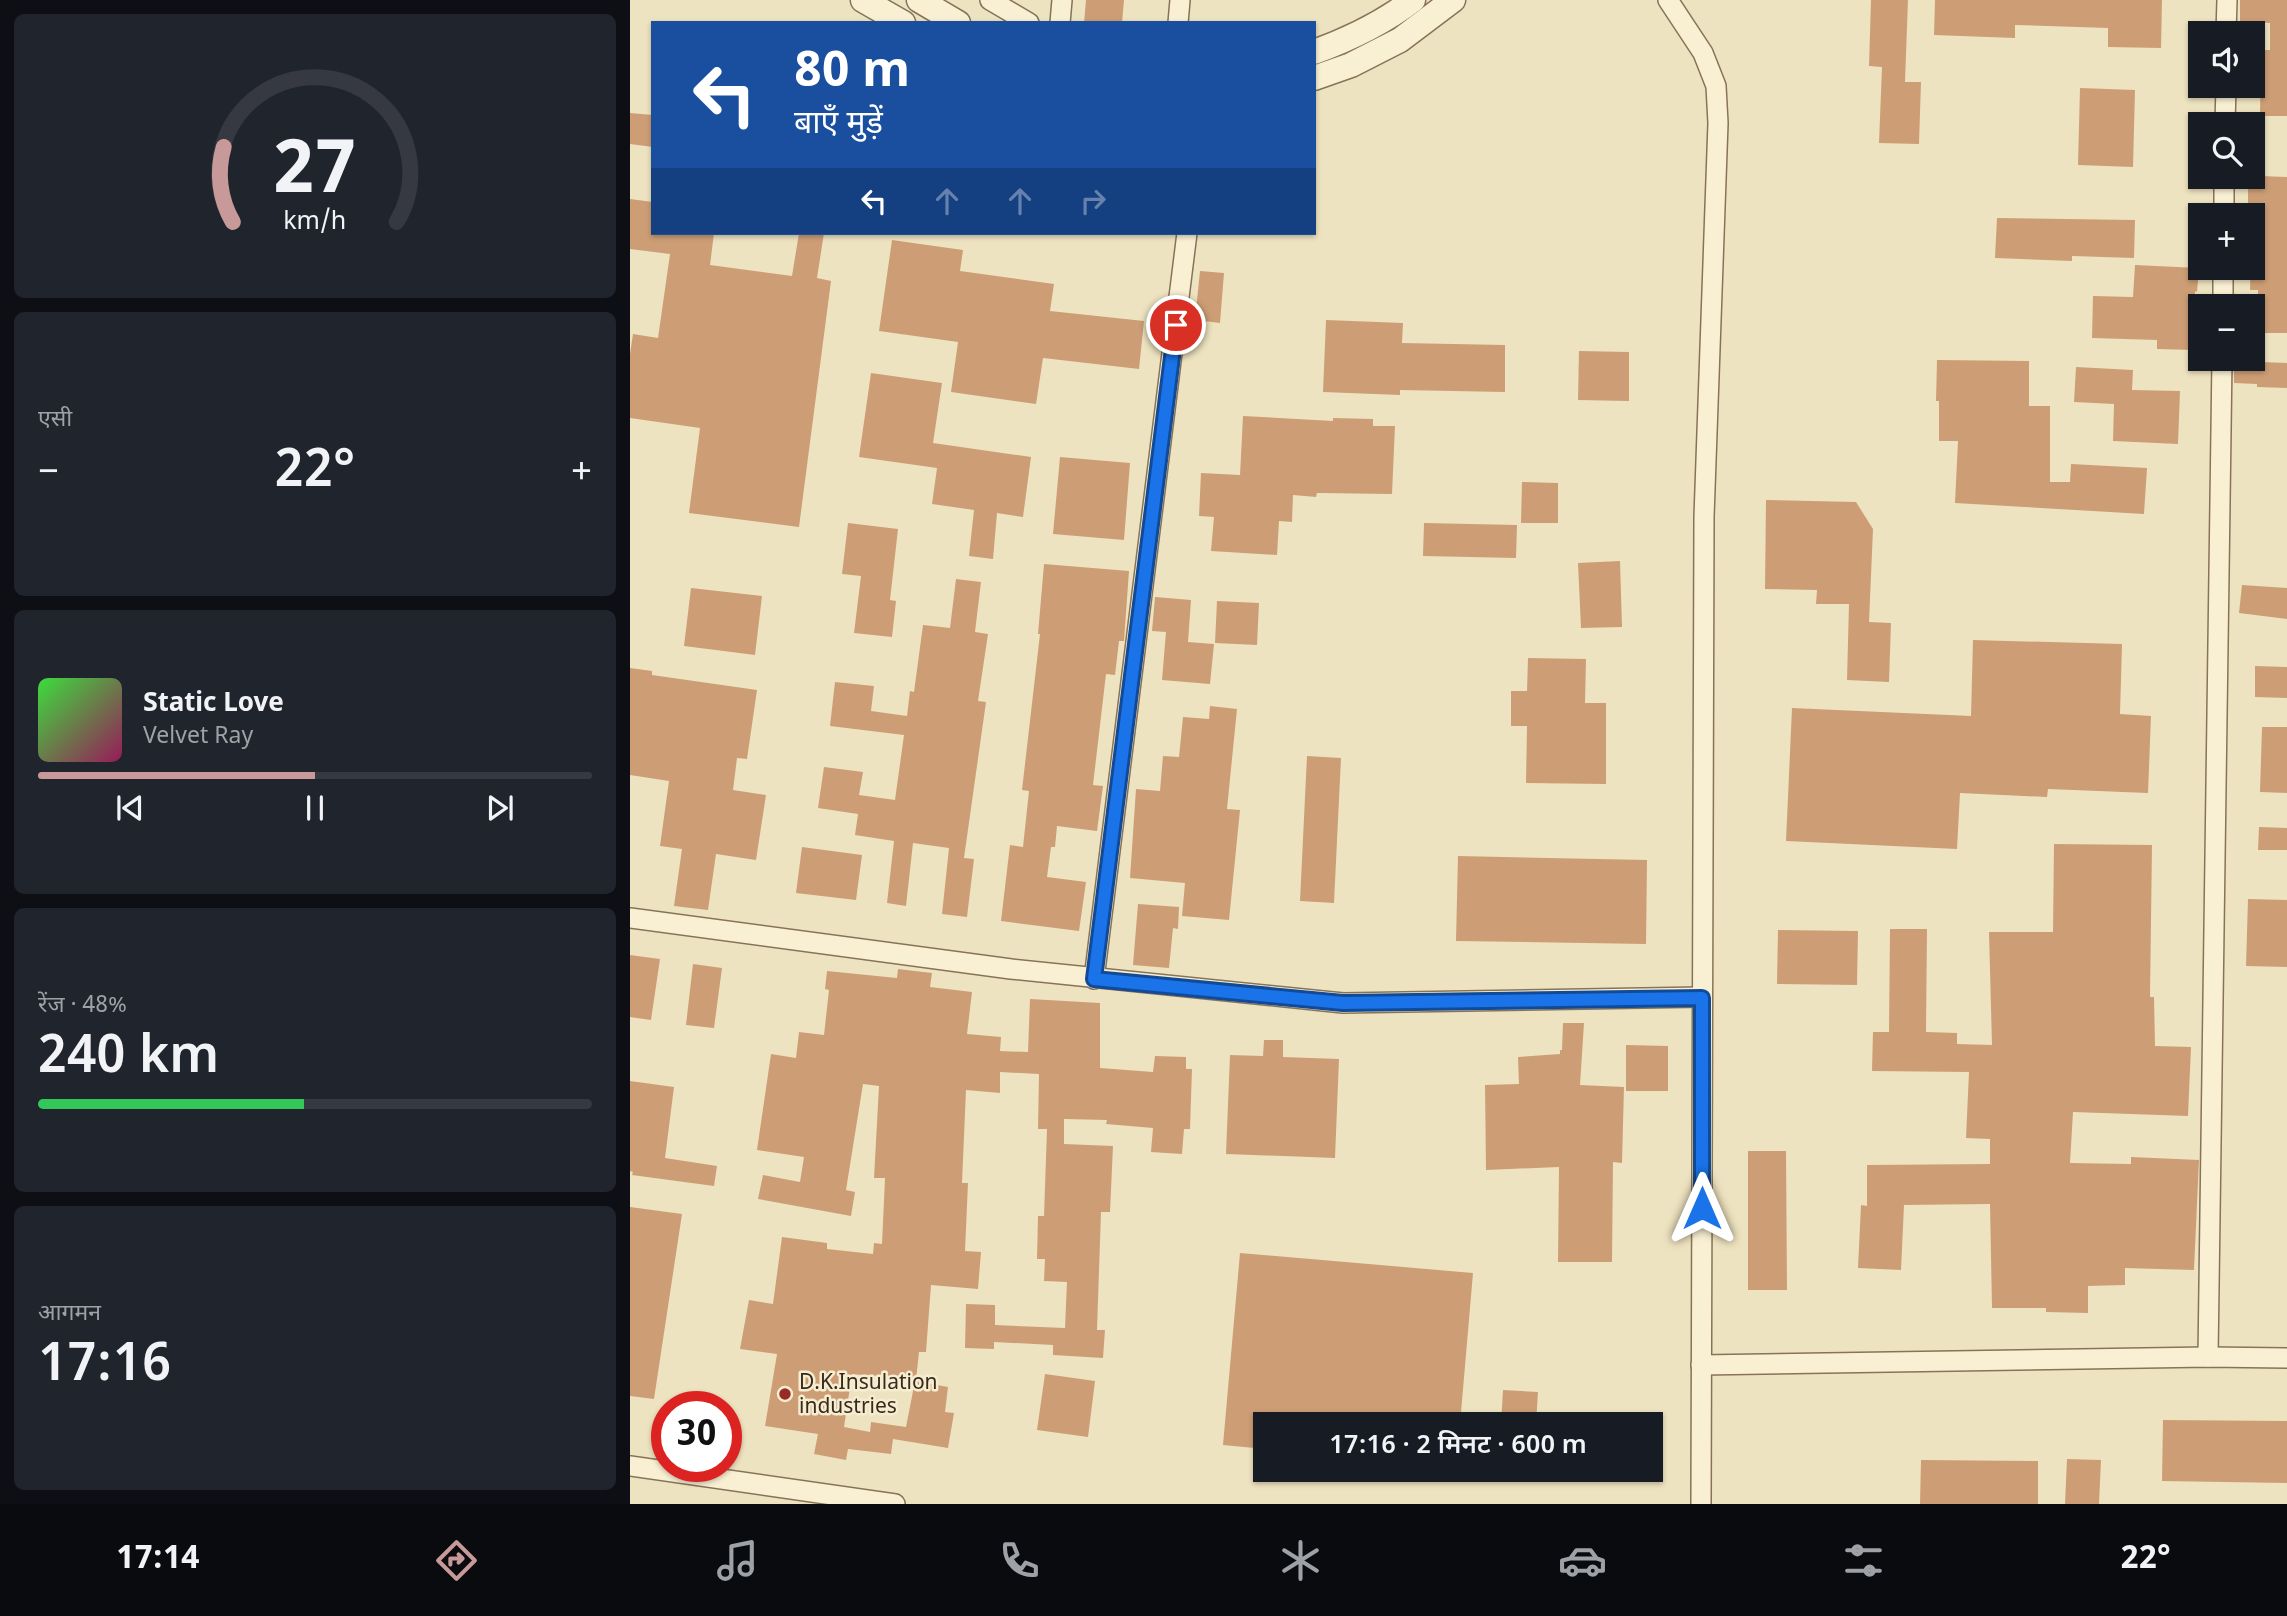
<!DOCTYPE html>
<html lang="hi">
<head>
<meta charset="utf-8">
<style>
  :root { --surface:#171b24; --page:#20242c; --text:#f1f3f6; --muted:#9ea1a6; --line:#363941; --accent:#c89999 }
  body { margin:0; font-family:Georgia,"Noto Sans Devanagari",serif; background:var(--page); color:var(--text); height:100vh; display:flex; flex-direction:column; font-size:26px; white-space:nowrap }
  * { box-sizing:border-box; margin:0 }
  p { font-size:23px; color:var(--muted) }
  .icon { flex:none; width:38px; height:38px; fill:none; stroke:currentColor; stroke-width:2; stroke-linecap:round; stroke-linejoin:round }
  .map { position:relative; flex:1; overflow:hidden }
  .panel { display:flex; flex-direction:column; gap:14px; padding:14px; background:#0d0f14; width:630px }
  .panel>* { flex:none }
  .hud { position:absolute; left:21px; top:21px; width:665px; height:214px; border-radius:0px; box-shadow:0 2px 5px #0004; background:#1a4fa0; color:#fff; overflow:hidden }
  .fabs { position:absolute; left:1558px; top:21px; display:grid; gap:14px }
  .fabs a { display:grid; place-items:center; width:77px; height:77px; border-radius:0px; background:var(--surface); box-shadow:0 2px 5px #0004; font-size:35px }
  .speed { position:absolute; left:21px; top:1391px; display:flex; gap:14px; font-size:35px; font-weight:700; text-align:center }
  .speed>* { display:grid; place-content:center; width:91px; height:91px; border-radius:50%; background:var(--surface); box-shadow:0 2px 5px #0004; line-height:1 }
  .speed .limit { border:10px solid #d22; background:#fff; color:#111 }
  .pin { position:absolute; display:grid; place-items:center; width:60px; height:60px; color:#fff; margin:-30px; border:4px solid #fff; border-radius:50%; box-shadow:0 2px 7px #0007 }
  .me { position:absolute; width:77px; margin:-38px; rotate:0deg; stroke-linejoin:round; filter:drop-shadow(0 0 5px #0008) }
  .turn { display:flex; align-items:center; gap:24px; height:147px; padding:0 28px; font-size:32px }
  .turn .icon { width:91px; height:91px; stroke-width:2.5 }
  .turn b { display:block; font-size:49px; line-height:60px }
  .lanes { display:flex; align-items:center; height:66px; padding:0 28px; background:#0003; justify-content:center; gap:35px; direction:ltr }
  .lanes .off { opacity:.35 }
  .big { font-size:52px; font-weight:600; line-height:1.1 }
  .panel .tile { flex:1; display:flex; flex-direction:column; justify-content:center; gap:10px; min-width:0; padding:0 24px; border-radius:10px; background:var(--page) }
  .panel .dial { align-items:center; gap:0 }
  .dial svg { height:182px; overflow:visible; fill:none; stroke:var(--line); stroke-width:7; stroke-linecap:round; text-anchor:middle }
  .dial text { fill:var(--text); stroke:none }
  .song { display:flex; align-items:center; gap:21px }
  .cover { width:84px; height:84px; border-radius:10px; background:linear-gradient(135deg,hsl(120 70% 55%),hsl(330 70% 35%)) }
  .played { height:7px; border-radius:4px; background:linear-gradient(90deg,var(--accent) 50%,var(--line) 50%) }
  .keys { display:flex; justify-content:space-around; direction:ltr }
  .heat { display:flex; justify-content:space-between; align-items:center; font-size:38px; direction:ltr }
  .charge { height:10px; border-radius:5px; background:linear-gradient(90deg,#34c759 48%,var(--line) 0) }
  .trip { position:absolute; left:623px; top:1412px; width:410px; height:70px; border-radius:0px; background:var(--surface); box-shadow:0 2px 5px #0004; font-weight:600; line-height:70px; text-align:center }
  .menu { display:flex; height:112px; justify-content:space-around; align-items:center; background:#090b0e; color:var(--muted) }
  .menu .icon { width:49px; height:49px }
  .menu .on { color:var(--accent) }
  .menu b { font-size:32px; color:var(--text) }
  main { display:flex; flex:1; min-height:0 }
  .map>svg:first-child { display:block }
  .building { fill:#cd9e75 }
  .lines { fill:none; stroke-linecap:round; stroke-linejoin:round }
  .minor-casing { stroke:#877358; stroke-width:22 }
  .tertiary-casing { stroke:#877358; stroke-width:27 }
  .minor { stroke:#f9f0d3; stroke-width:19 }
  .tertiary { stroke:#f9f0d3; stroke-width:24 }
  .route-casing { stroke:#114b97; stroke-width:18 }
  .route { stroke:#1a73e8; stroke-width:12 }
  .poi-dot { fill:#972c27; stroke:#f6ecd0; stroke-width:2.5 }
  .labels { text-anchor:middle; stroke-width:5; stroke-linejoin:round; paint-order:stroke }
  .poi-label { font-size:21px; fill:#372a1d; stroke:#f6ecd0; text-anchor:start }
</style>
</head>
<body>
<main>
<section class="panel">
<div class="tile dial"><svg viewBox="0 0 100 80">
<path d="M14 69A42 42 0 1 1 86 69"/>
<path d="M14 69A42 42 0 0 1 10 36" stroke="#c89999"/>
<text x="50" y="56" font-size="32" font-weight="700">27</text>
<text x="50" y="72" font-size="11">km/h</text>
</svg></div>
<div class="tile"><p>एसी</p>
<div class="heat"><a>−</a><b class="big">22°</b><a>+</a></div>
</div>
<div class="tile">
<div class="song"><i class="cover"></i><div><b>Static Love</b><p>Velvet Ray</p></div></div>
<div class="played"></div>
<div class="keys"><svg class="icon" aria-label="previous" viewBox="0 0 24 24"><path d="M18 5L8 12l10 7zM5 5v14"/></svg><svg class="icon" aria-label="pause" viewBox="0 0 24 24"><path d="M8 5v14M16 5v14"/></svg><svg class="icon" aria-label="next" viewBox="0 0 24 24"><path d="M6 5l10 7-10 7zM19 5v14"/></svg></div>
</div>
<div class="tile"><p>रेंज · 48%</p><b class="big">240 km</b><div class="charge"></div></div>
<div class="tile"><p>आगमन</p><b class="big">17:16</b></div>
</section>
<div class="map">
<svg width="1657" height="1504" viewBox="0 0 1657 1504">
  <rect width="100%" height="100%" fill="#eee3c0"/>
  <!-- building -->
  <g class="building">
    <polygon points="456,0 494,0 492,23 454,23"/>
    <polygon points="1241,0 1278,0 1275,82 1291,82 1289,144 1249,143 1252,67 1239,66"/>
    <polygon points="1305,0 1532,0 1531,48 1478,47 1478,28 1385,25 1385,38 1304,35"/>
    <polygon points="1610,0 1657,0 1657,116 1630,116 1631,50 1640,50 1640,23 1610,22"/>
    <polygon points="1450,88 1505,90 1503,167 1448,165"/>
    <polygon points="0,113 23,115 23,147 0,144"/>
    <polygon points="1630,176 1657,177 1657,333 1627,333 1628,290 1620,290 1622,215 1618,215 1618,188 1630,189"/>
    <polygon points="0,199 23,202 23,233 84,233 80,265 162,276 169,233 194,233 187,278 201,281 169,527 59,513 70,428 0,418 0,354 3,334 28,338 40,254 0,249"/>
    <polygon points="1367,218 1505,220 1504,258 1442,256 1442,261 1365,258"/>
    <polygon points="262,240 333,250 330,271 424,284 420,311 514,321 509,369 413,358 406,404 321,392 328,342 249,331"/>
    <polygon points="1505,265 1569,268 1567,292 1565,291 1563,350 1527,349 1527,340 1462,338 1463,296 1503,297"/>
    <polygon points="570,271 594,273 590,323 565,320"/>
    <polygon points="696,320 773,323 772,343 875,345 875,392 770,390 770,395 693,392"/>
    <polygon points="949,351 999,352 999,401 948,400"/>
    <polygon points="1307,360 1399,361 1399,406 1420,406 1420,482 1440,482 1441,464 1517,468 1514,514 1325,503 1328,441 1309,441 1309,401 1306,401"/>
    <polygon points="1604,361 1657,363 1657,388 1627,387 1627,384 1604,383"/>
    <polygon points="1446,367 1503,370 1502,390 1550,391 1548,444 1483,441 1484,404 1444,402"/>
    <polygon points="241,373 312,383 303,443 401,457 393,517 367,513 363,559 339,556 344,510 302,504 307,468 229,457"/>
    <polygon points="613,416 703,421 703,418 743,419 743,426 765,426 762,494 687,493 686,497 663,495 662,522 649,521 647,555 581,551 584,517 569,516 571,473 610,475"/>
    <polygon points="430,457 500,463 494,540 423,534"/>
    <polygon points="892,482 928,483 928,523 891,523"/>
    <polygon points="1136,500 1226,502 1243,529 1239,622 1261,623 1259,682 1217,680 1219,604 1186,604 1187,590 1135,589"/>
    <polygon points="218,523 268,529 260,600 266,601 262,637 224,633 231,576 212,574"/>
    <polygon points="794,523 887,525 886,558 793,556"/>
    <polygon points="990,561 992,627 951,628 948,563"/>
    <polygon points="414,564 499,571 494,641 489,641 485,675 476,674 463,785 473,786 467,831 427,826 425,847 421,847 417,877 456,882 449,931 371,921 380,845 393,847 399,791 392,790 410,634 408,634"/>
    <polygon points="326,579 351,582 345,632 358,634 348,701 356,702 334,858 344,859 337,917 312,914 319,848 283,843 276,906 257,903 264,841 225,835 228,814 188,808 194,767 233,772 229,795 265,800 274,735 200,726 205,682 244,686 241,711 277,716 280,691 284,692 293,625 320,628"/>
    <polygon points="1612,585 1657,588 1657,619 1609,613"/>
    <polygon points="61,588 132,596 125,655 54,646"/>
    <polygon points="525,597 561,600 558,642 584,644 580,684 532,680 536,632 522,631"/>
    <polygon points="587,601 629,603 627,645 585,643"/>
    <polygon points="1343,640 1492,644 1490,714 1521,716 1518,793 1418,789 1417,797 1330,793 1327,849 1156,841 1162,708 1341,716"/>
    <polygon points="898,658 956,659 955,703 976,703 976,784 896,783 897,726 881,726 881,691 897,691"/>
    <polygon points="1625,666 1657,667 1657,698 1625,697"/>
    <polygon points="0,668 22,671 22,675 127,690 117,759 107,758 103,790 136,795 126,860 86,854 78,910 44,906 52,849 30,846 39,781 0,775"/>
    <polygon points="580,706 607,709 597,809 610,810 599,920 552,916 555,883 500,878 506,789 530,791 533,756 549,757 553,717 579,719"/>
    <polygon points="1632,727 1657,727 1657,793 1630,792"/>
    <polygon points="677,756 711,758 704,903 670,901"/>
    <polygon points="1629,827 1657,828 1657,850 1628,850"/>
    <polygon points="1424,844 1522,845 1520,997 1524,997 1525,1046 1561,1047 1558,1116 1443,1112 1440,1163 1501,1164 1501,1157 1569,1160 1564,1270 1495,1268 1495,1285 1458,1286 1458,1313 1416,1312 1416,1308 1362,1308 1360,1204 1274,1205 1271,1270 1228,1268 1231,1205 1237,1206 1237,1165 1360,1164 1360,1139 1336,1138 1339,1072 1242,1071 1243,1032 1259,1032 1260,929 1297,929 1296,1032 1327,1033 1327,1044 1362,1045 1359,932 1423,932"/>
    <polygon points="172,847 232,855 226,900 166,893"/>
    <polygon points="828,856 1017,860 1016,944 826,941"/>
    <polygon points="1618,899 1657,900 1657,967 1616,966"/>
    <polygon points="508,904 549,907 548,929 543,928 539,968 503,965"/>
    <polygon points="1148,930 1228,931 1227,985 1147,984"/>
    <polygon points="0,955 30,959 21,1020 0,1017"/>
    <polygon points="63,964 92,968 84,1028 56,1025"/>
    <polygon points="268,969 302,973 300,987 342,992 337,1034 371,1037 370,1051 398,1052 400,999 470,1003 470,1068 523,1072 525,1056 556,1057 556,1069 562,1069 560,1129 554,1129 552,1154 521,1152 523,1128 476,1124 477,1120 434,1119 434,1144 483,1146 480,1212 471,1212 467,1330 475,1330 473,1358 423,1355 423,1345 364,1342 364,1349 335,1348 336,1304 365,1305 365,1325 435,1328 437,1282 414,1281 415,1259 407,1259 408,1216 414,1216 417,1129 408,1129 409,1074 370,1072 370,1093 336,1090 332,1183 338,1183 335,1251 351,1252 348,1289 301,1285 296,1352 289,1352 286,1380 222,1374 214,1427 240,1432 241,1422 276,1427 285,1381 318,1387 315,1412 324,1413 318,1448 263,1439 261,1454 218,1449 216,1460 184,1454 188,1434 135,1426 147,1354 110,1349 119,1300 143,1304 152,1237 197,1243 197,1249 243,1254 244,1243 252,1244 255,1178 244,1178 249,1086 233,1084 216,1190 225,1192 221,1216 128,1199 133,1175 170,1182 174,1157 127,1150 141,1054 166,1058 169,1032 194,1035 199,990 195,989 197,971 267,978"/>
    <polygon points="933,1023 954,1023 950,1085 994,1087 992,1163 983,1162 982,1262 928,1262 929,1167 856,1170 855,1085 889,1084 888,1057 930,1054 930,1050 932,1050"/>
    <polygon points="634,1040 653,1040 653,1057 709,1059 705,1158 596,1154 600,1055 633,1056"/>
    <polygon points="996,1045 1038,1046 1038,1091 996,1091"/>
    <polygon points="0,1081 44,1087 35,1158 87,1166 84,1186 2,1175 3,1172 0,1171"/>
    <polygon points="1118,1151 1156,1151 1157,1290 1118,1290"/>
    <polygon points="0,1207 52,1214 24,1399 0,1396"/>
    <polygon points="610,1253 843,1273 830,1424 635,1424 635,1449 593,1445"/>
    <polygon points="415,1374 465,1381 458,1437 407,1430"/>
    <polygon points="873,1390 908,1392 906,1424 871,1424"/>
    <polygon points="1533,1420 1657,1421 1657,1483 1532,1481"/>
    <polygon points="1437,1459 1471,1460 1469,1504 1435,1504"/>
    <polygon points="1291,1460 1408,1461 1408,1504 1290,1504"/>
  </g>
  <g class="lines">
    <!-- minor casing -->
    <g class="minor-casing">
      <g id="minor">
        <polyline points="360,0 399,23"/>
        <polyline points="1038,0 1073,53 1086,86 1088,123 1074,517 1071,1504"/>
        <polyline points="430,23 432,0"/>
        <polyline points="548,23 550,0"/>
        <polyline points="1596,33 1597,0"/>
        <polyline points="1595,124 1596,86"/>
        <polyline points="1594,215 1594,177"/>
        <polyline points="1593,306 1593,268"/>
        <polyline points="0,918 381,969 713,1003 1072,997"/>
        <polyline points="464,979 557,233"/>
        <polyline points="1578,1357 1592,359"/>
        <polyline points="1071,1365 1578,1357 1657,1358"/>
        <polyline points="0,1466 265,1504"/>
      </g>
    </g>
    <!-- tertiary casing -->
    <g class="tertiary-casing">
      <g id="tertiary">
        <polyline points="233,0 273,23"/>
        <polyline points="289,0 328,23"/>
        <path d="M684,52C720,39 753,23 783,0"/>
        <polyline points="684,78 721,65 770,40 823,0"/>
      </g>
    </g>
    <!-- minor -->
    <use href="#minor" class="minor"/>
    <!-- tertiary -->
    <use href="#tertiary" class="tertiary"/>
  </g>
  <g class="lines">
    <!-- route casing -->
    <g class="route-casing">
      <polyline id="route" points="546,325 464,979 713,1003 1072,998 1072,1208"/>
    </g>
    <!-- route -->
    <use href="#route" class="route"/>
  </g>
  <!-- markers -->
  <circle class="poi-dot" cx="155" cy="1394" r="7"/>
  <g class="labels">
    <!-- poi labels -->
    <g class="poi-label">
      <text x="169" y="1389">D.K.Insulation<tspan x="169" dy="24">industries</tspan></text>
    </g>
  </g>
</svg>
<div class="fabs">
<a><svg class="icon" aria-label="sound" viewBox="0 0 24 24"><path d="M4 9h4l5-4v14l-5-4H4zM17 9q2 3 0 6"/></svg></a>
<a><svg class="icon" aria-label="search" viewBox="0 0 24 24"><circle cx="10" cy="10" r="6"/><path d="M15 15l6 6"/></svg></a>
<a>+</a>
<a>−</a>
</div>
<div class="speed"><div class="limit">30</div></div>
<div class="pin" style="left:546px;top:325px;background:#d93025"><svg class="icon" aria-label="arrive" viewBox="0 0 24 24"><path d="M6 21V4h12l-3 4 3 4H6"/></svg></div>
<svg class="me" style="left:1072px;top:1208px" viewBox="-20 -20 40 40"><path d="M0-17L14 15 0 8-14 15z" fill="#1a73e8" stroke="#fff" stroke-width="4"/></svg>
<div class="trip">17:16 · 2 मिनट · 600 m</div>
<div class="hud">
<div class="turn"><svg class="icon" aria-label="left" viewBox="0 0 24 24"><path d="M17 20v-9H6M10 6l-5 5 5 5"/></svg><div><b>80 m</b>बाएँ मुड़ें</div></div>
<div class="lanes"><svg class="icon" aria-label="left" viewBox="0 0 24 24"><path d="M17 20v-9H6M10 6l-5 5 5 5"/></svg><svg class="icon off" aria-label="ahead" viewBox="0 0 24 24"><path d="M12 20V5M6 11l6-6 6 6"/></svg><svg class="icon off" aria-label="ahead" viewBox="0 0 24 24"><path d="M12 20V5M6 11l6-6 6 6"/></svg><svg class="icon off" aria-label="right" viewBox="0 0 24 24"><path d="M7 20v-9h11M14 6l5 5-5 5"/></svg></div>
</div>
</div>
</main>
<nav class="menu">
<b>17:14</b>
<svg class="icon on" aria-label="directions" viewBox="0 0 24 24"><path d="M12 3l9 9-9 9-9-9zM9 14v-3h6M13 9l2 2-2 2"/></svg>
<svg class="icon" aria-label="music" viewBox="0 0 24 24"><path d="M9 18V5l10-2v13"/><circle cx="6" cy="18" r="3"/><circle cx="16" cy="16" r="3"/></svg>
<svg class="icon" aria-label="phone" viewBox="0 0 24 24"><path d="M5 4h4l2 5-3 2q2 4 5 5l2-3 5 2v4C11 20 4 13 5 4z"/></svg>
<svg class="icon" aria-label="climate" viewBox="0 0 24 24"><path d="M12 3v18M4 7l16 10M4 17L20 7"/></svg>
<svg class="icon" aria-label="car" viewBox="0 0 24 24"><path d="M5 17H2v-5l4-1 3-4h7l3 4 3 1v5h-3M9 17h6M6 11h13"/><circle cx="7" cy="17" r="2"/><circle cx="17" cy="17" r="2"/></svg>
<svg class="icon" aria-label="filters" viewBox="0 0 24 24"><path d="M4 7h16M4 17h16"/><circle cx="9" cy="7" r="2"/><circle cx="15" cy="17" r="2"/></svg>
<b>22°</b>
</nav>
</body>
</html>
